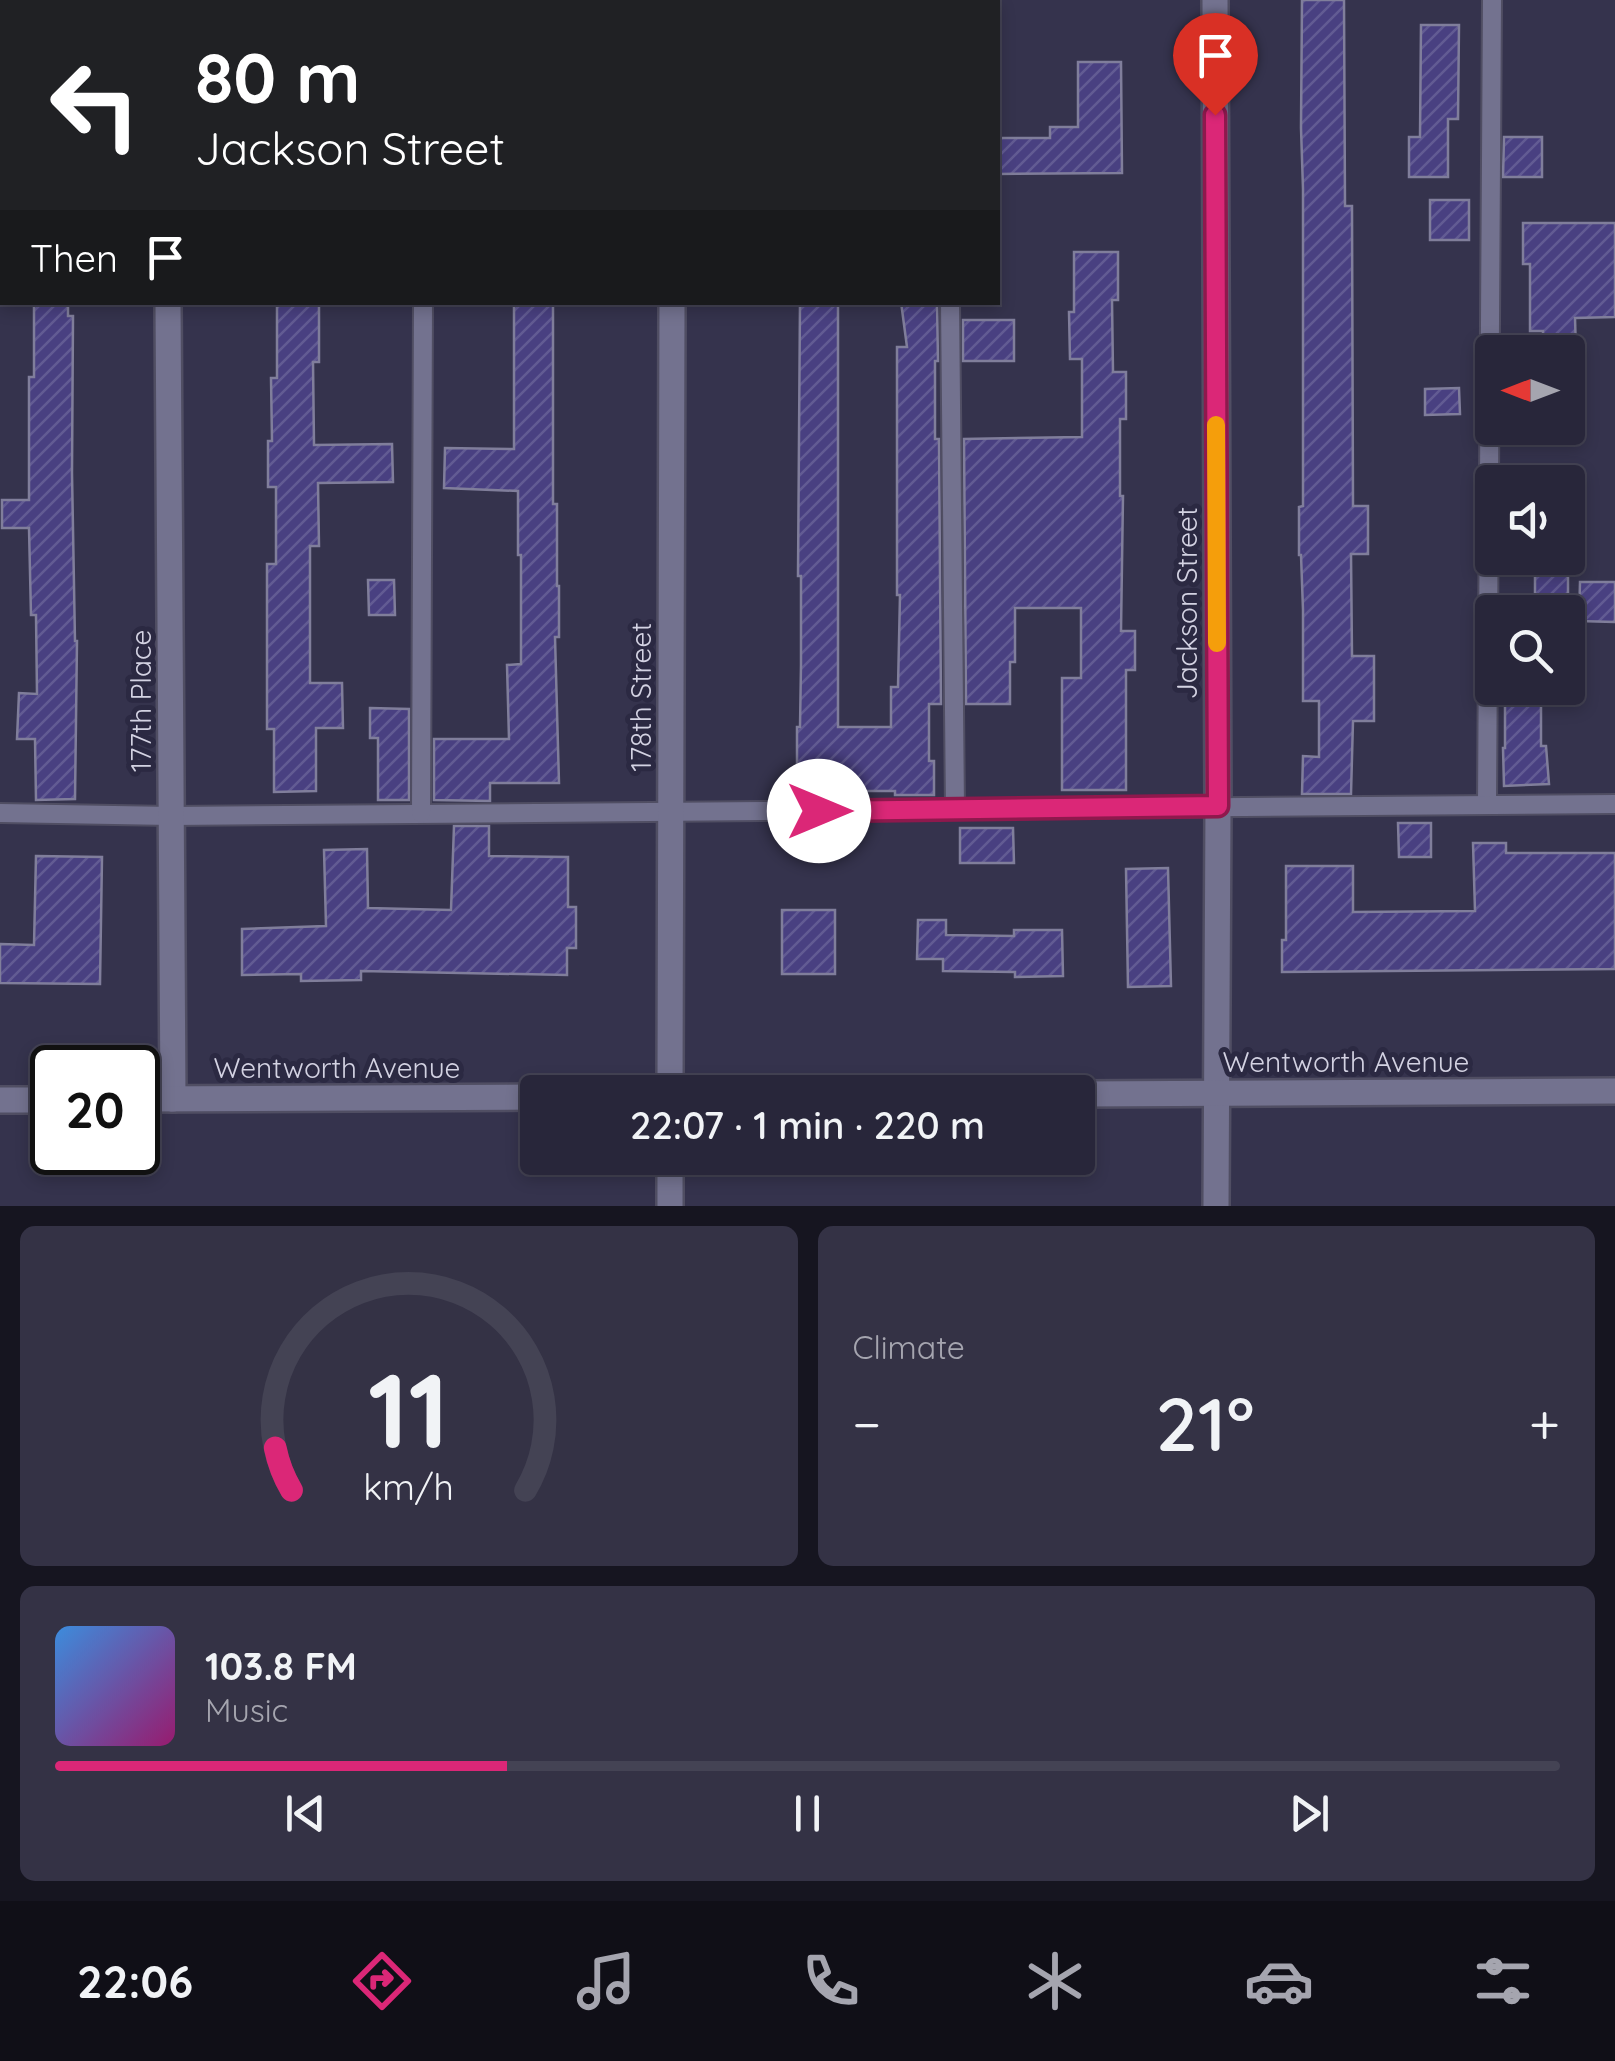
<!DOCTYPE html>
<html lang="en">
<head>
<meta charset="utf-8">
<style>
  :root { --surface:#28263a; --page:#343245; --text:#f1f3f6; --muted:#a5a5af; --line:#444354; --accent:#db2777 }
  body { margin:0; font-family:Quicksand,sans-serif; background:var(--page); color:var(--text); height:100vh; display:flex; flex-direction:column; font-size:38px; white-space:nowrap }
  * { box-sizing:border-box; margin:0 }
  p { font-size:32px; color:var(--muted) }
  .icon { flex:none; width:55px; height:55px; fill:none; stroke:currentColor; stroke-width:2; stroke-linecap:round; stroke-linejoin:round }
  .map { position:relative; height:1206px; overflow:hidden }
  .details { display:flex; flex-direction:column; gap:20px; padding:20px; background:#161520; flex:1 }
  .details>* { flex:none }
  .banner { position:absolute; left:0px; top:0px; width:1000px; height:305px; box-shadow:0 5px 15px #0003,0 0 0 2px var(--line); background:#202124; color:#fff; overflow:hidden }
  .needle { width:65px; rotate:270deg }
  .buttons { position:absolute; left:1475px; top:335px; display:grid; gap:20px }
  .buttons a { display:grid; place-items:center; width:110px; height:110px; border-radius:10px; background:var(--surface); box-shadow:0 5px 15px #0003,0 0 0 2px var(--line); font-size:50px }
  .speed { position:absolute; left:30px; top:1045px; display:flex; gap:20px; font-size:50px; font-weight:700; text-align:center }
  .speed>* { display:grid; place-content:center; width:130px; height:130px; border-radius:50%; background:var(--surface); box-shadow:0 5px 15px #0003,0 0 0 2px var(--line); line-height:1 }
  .speed .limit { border:5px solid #111; border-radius:15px; background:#fff; color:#111 }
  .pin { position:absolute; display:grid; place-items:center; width:85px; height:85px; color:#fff; margin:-102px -42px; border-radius:50% 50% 50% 0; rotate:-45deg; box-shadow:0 0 10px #0007 }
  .pin .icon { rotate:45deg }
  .me { position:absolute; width:110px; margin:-55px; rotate:90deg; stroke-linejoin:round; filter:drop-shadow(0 0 8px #0008) }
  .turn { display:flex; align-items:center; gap:35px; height:210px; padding:0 30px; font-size:45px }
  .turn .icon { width:130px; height:130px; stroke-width:2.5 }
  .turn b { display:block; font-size:70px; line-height:85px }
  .then { display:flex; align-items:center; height:95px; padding:0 30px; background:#0003; gap:20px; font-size:38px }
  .big { font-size:75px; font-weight:600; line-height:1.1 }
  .details .card { flex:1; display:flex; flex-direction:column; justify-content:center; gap:15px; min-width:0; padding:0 35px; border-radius:15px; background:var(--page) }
  .details .dial { align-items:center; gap:0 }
  .dial svg { height:260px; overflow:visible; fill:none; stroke:var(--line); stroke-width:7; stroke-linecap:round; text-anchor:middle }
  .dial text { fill:var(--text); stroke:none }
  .song { display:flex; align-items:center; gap:30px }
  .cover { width:120px; height:120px; border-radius:15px; background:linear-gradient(135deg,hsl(210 70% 55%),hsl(320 70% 35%)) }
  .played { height:10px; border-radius:5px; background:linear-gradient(90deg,var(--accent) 30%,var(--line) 30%) }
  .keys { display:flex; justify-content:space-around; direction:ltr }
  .heat { display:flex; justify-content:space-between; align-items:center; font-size:55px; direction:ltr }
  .details .tiles { flex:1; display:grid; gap:20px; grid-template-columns:1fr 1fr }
  .card:last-child { grid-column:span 2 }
  .trip { position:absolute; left:520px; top:1075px; width:575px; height:100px; border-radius:10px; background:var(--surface); box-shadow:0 5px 15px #0003,0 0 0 2px var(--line); font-weight:600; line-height:100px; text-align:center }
  .dock { display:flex; height:160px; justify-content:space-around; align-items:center; background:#100f17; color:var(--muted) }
  .dock .icon { width:70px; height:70px }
  .dock .selected { color:var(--accent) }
  .dock b { font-size:45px; color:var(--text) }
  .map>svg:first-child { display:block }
  .building { fill:url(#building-hatch); stroke:#807e9b; stroke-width:2.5 }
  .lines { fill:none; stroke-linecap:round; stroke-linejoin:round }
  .lane-casing { stroke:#504e63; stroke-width:22 }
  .street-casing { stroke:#504e63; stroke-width:30 }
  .secondary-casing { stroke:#504e63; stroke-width:30 }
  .lane { stroke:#73728f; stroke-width:18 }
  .street { stroke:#73728f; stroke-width:25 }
  .secondary { stroke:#73728f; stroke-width:25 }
  .route-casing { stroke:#8e194d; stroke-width:25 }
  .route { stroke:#db2777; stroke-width:18 }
  .slow { stroke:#f59e0b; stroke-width:18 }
  .labels { text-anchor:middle; stroke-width:10; stroke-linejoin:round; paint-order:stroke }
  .street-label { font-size:28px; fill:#d3d2e2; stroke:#2b2942 }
</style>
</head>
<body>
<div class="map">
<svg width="1615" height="1206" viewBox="0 0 1615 1206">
  <defs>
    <pattern id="building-hatch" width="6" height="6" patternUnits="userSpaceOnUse" patternTransform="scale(2.5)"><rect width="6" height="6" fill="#494081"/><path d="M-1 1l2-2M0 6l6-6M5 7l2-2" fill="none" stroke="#625b93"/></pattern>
  </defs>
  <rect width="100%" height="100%" fill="#35334d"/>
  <!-- building -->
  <g class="building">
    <polygon points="1302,0 1344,0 1345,206 1352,206 1353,506 1368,506 1368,554 1351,554 1352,656 1374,656 1374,721 1353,721 1351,794 1302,794 1303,756 1319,757 1319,701 1303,701 1303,610 1301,555 1299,555 1299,507 1303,506 1303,189 1301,128"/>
    <polygon points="1421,25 1459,25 1458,119 1448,119 1448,177 1409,177 1409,137 1420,137"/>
    <polygon points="1078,62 1121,62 1122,173 998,174 998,138 1050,138 1050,127 1078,127"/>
    <polygon points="1504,137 1542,137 1542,177 1503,177"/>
    <rect x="1430" y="200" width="39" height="40"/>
    <polygon points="1523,223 1615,223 1615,317 1575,318 1576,352 1543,352 1543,331 1530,331 1530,264 1523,264"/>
    <polygon points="1074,252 1118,252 1118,300 1112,300 1113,372 1126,372 1126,419 1120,419 1120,496 1123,496 1121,631 1135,631 1135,670 1126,670 1126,790 1062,790 1062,678 1081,678 1081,608 1015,608 1015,662 1010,662 1010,704 966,704 964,439 1082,437 1082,359 1070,359 1069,312 1074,312"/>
    <polygon points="34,302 68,302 68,316 73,316 72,473 75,641 77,641 75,799 36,800 35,739 17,739 19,693 37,694 36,615 31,615 29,528 2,528 2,500 29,500 29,377 34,377"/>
    <polygon points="277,302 319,302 319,362 313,362 314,445 392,444 393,482 318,483 319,546 310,546 310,683 342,683 343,728 316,728 316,791 274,792 274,729 267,729 267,564 276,564 276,487 268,487 268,441 272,441 271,378 277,378"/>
    <polygon points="514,302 553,302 553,504 557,504 557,586 559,586 559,637 555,637 559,783 490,783 490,801 434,800 434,739 509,739 507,665 521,664 521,555 518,555 518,491 444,488 445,448 514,449"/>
    <polygon points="800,302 838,302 838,727 891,727 891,687 898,687 900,595 897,595 897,347 907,347 901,302 937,302 938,361 935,361 935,439 939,439 941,704 929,704 929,761 934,761 934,795 895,795 895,791 797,791 797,727 800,727 801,665 801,576 798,576"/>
    <rect x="963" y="320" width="51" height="41"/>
    <polygon points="1459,388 1460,414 1425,415 1425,389"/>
    <rect x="1535" y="569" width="33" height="34"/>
    <polygon points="368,580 394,580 395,615 369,615"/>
    <polygon points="1580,582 1615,582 1615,622 1579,621"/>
    <polygon points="1505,688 1541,688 1541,746 1546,746 1549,784 1504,786 1503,748 1505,748"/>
    <polygon points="370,708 409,709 409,800 378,800 378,738 370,738"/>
    <polygon points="1398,823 1431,823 1431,857 1399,857"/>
    <polygon points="454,826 489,826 489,856 568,857 568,907 576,907 576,948 567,948 567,975 361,971 361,980 301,981 301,974 242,975 242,929 326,926 324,850 367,849 368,908 451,910"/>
    <polygon points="960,828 1013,828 1014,863 960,863"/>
    <polygon points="1473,843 1506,843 1506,853 1615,853 1615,969 1282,972 1282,940 1286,940 1286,866 1353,866 1353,912 1475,911"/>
    <polygon points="36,856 102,857 100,984 0,983 0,944 34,945"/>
    <polygon points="1168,868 1171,986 1128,987 1126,869"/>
    <rect x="782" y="910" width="53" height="64"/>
    <polygon points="918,920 946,920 946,935 1014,936 1014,930 1062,930 1063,976 1015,977 1015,972 943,971 943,959 917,959"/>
  </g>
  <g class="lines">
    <!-- lane casing -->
    <g class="lane-casing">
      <g id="lane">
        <polyline points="947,0 947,2"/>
        <polyline points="424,2 424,0"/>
        <polyline points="950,302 955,810"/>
        <polyline points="1487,804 1492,0"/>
        <polyline points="0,813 171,816 1615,804"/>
        <polyline points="421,813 423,302"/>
      </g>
    </g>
    <!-- street casing -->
    <g class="street-casing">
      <g id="street">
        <polyline points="167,0 167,2"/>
        <polyline points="1215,0 1218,806 1216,1206"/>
        <polyline points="672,2 672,0"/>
        <polyline points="168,302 173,1099"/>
        <polyline points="670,1092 672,302"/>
        <polyline points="670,1158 670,1206"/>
      </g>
    </g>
    <!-- secondary casing -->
    <g class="secondary-casing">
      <g id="secondary">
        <polyline points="1078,1094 1615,1091"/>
        <polyline points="138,1099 538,1097"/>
        <polyline points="0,1100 52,1100"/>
      </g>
    </g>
    <!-- lane -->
    <use href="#lane" class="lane"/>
    <!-- street -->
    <use href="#street" class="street"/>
    <!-- secondary -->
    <use href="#secondary" class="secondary"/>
  </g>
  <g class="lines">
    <!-- route casing -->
    <g class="route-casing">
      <polyline id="route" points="819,811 1218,806 1215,115"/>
    </g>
    <!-- route -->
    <use href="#route" class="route"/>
    <!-- slow -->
    <polyline class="slow" points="1216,425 1217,643"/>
  </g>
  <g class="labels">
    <!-- street labels -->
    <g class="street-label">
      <text transform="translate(1187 603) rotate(-90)" y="10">Jackson Street</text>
      <text transform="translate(641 697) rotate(-90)" y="10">178th Street</text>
      <text transform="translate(141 701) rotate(-90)" y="10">177th Place</text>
      <text x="1346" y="1072">Wentworth Avenue</text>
      <text x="337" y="1078">Wentworth Avenue</text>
    </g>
  </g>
</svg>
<div class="buttons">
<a><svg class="needle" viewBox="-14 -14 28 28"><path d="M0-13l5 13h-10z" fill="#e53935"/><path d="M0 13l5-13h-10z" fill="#a5a5af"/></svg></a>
<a><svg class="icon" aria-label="sound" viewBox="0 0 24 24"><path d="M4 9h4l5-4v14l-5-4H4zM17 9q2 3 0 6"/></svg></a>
<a><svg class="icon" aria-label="search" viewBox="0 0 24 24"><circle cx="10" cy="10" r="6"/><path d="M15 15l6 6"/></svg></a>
</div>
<div class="speed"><div class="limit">20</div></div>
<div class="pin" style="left:1215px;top:115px;background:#d93025"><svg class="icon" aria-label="arrive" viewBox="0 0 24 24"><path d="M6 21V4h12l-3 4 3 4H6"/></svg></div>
<svg class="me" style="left:819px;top:811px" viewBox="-20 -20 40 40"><circle r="19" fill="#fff"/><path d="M0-13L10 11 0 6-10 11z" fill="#db2777"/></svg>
<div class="trip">22:07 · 1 min · 220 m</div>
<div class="banner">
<div class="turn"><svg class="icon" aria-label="left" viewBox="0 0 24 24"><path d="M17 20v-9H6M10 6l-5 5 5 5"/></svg><div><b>80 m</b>Jackson Street</div></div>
<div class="then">Then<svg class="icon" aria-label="arrive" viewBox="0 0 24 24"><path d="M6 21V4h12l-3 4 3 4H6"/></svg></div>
</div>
</div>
<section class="details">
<div class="tiles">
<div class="card dial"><svg viewBox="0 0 100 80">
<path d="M14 69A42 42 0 1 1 86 69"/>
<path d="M14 69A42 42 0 0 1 9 56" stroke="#db2777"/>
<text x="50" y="56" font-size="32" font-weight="700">11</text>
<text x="50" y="72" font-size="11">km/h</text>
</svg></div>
<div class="card"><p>Climate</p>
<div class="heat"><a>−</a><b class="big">21°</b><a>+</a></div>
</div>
<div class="card">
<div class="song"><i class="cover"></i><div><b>103.8 FM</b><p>Music</p></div></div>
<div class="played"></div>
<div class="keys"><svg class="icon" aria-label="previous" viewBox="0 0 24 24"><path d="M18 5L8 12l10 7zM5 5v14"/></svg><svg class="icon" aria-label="pause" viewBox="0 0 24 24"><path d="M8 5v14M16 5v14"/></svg><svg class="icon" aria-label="next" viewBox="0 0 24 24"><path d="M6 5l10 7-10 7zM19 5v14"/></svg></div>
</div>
</div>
</section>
<nav class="dock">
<b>22:06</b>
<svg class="icon selected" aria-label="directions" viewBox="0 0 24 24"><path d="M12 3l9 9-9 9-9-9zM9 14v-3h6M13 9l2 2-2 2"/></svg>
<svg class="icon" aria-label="music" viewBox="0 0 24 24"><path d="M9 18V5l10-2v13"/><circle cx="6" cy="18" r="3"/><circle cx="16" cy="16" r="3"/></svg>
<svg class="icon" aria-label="phone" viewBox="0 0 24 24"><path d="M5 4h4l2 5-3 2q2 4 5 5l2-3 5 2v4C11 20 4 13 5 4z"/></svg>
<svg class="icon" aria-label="climate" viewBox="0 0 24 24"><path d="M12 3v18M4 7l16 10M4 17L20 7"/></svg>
<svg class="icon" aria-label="car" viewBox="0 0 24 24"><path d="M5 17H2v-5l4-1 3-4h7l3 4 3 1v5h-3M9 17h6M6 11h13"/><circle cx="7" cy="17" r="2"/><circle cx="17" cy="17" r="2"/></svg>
<svg class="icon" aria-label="filters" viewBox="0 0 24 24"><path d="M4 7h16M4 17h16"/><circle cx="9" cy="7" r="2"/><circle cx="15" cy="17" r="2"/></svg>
</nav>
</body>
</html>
